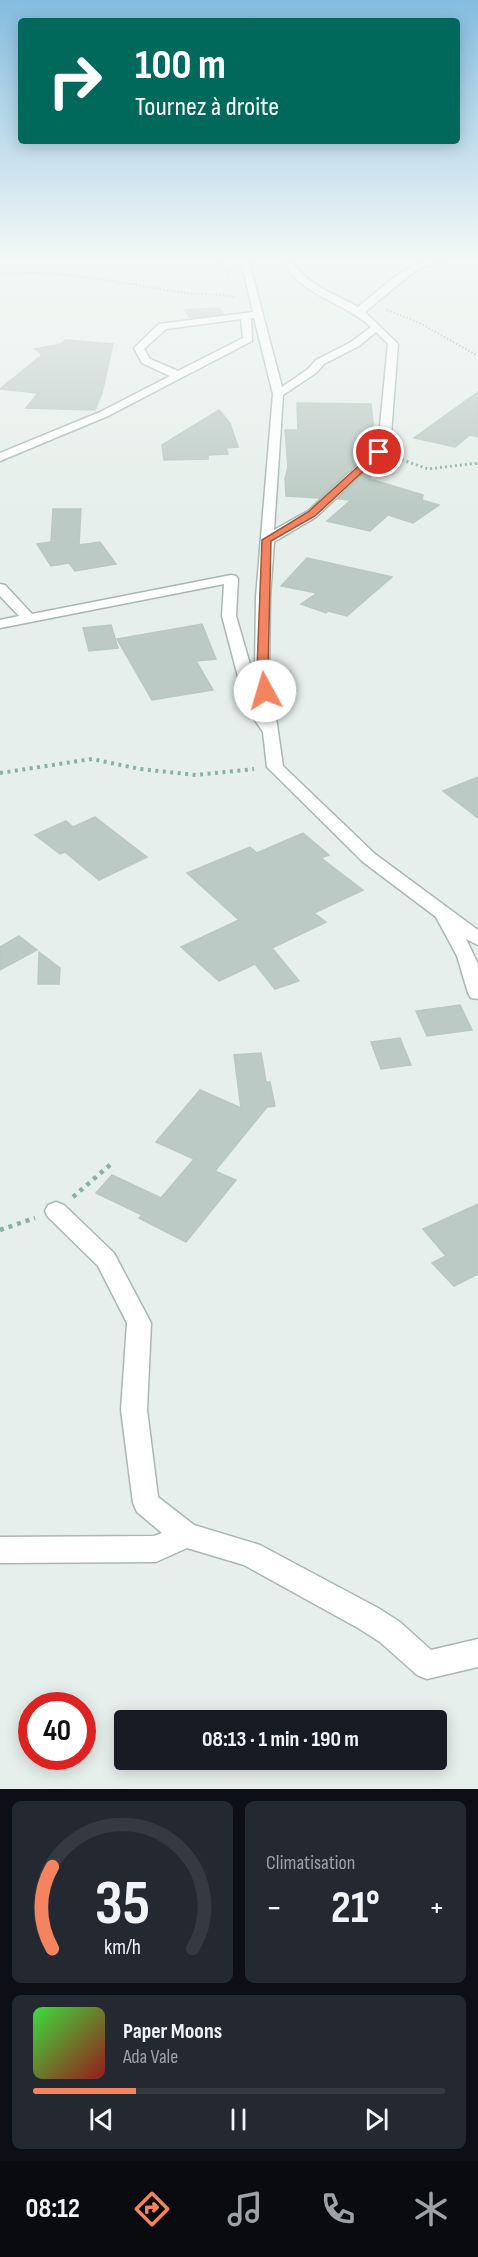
<!DOCTYPE html>
<html lang="fr">
<head>
<meta charset="utf-8">
<style>
  :root { --surface:#171b24; --page:#242831; --text:#f1f3f6; --muted:#9ea1a6; --line:#363941; --accent:#f4845f }
  body { margin:0; font-family:"Sofia Sans Condensed",sans-serif; background:var(--page); color:var(--text); height:100vh; display:flex; flex-direction:column; font-size:22px; white-space:nowrap }
  * { box-sizing:border-box; margin:0 }
  p { font-size:20px; color:var(--muted) }
  .icon { flex:none; width:33px; height:33px; fill:none; stroke:currentColor; stroke-width:2; stroke-linecap:round; stroke-linejoin:round }
  .map { position:relative; height:1789px; overflow:hidden }
  .sheet { display:flex; flex-direction:column; gap:12px; padding:12px; background:#0d0f14; flex:1 }
  .sheet>* { flex:none }
  .banner { position:absolute; left:18px; top:18px; width:442px; height:126px; border-radius:6px; box-shadow:0 3px 15px #0003; background:#00695c; color:#fff; overflow:hidden }
  .speed { position:absolute; left:18px; top:1692px; display:flex; gap:12px; font-size:30px; font-weight:700; text-align:center }
  .speed>* { display:grid; place-content:center; width:78px; height:78px; border-radius:50%; background:var(--surface); box-shadow:0 3px 15px #0003; line-height:1 }
  .speed .limit { border:9px solid #d22; background:#fff; color:#111 }
  .pin { position:absolute; display:grid; place-items:center; width:51px; height:51px; color:#fff; margin:-26px; border:3px solid #fff; border-radius:50%; box-shadow:0 2px 6px #0007 }
  .me { position:absolute; width:66px; margin:-33px; rotate:354deg; stroke-linejoin:round; filter:drop-shadow(0 0 4px #0008) }
  .turn { display:flex; align-items:center; gap:21px; height:126px; padding:0 18px; font-size:27px }
  .turn .icon { width:78px; height:78px; stroke-width:2.5 }
  .turn b { display:block; font-size:42px; line-height:51px }
  .big { font-size:45px; font-weight:700; line-height:1.1 }
  .sheet .widget { flex:1; display:flex; flex-direction:column; justify-content:center; gap:9px; min-width:0; padding:0 21px; border-radius:9px; background:var(--page) }
  .sheet .dial { align-items:center; gap:0 }
  .dial svg { height:156px; overflow:visible; fill:none; stroke:var(--line); stroke-width:7; stroke-linecap:round; text-anchor:middle }
  .dial text { fill:var(--text); stroke:none }
  .song { display:flex; align-items:center; gap:18px }
  .cover { width:72px; height:72px; border-radius:9px; background:linear-gradient(135deg,hsl(120 70% 55%),hsl(0 70% 35%)) }
  .played { height:6px; border-radius:3px; background:linear-gradient(90deg,var(--accent) 25%,var(--line) 25%) }
  .keys { display:flex; justify-content:space-around; direction:ltr }
  .heat { display:flex; justify-content:space-between; align-items:center; font-size:33px; direction:ltr }
  .sheet .tiles { flex:1; display:grid; gap:12px; grid-template-columns:1fr 1fr }
  .widget:last-child { grid-column:span 2 }
  .trip { position:absolute; left:114px; top:1710px; width:333px; height:60px; border-radius:6px; background:var(--surface); box-shadow:0 3px 15px #0003; font-weight:700; line-height:60px; text-align:center }
  .menu { display:flex; height:96px; justify-content:space-around; align-items:center; background:#090b0e; color:var(--muted) }
  .menu .icon { width:42px; height:42px }
  .menu .current { color:var(--accent) }
  .menu b { font-size:27px; color:var(--text) }
  .map>svg:first-child { display:block }
  .building { fill:#bbcac4; stroke:#b8c9c2; stroke-width:1.5 }
  .lines { fill:none; stroke-linecap:round; stroke-linejoin:round }
  .minor-casing { stroke:#a8b8b2; stroke-width:3 }
  .path-far3 { stroke:#86b3a5; stroke-width:2; stroke-dasharray:1.5 2; stroke-linecap:butt }
  .path-far2 { stroke:#86b3a5; stroke-width:3; stroke-dasharray:2 3; stroke-linecap:butt }
  .path-far1 { stroke:#86b3a5; stroke-width:4; stroke-dasharray:3 4.5; stroke-linecap:butt }
  .path { stroke:#86b3a5; stroke-width:4.5; stroke-dasharray:4 5; stroke-linecap:butt }
  .minor { fill:#fff; fill-rule:evenodd }
  .route { fill:#f4845f; stroke:#9f563e; stroke-width:1.5 }
</style>
</head>
<body>
<div class="map">
<svg width="478" height="1789" viewBox="0 0 478 1789">
  <rect width="100%" height="100%" fill="#e6efeb"/>
  <!-- building -->
  <g class="building">
    <polygon points="219,308 223,314 190,318 185,310"/>
    <polygon points="65,340 113,344 102,393 95,410 26,408 38,393 0,389 42,355 35,349 61,344"/>
    <polygon points="478,392 478,437 470,435 455,447 414,438"/>
    <polygon points="297,403 371,404 374,431 373,448 319,498 286,496 285,479 288,467 285,430 298,430"/>
    <polygon points="219,410 230,423 238,447 226,448 228,454 208,455 208,459 164,460 162,445"/>
    <polygon points="371,468 370,479 423,495 422,500 439,505 413,523 388,515 370,531 327,521 351,500 338,499"/>
    <polygon points="53,509 81,509 79,545 100,542 116,564 75,571 69,563 51,566 37,544 51,542"/>
    <polygon points="307,558 392,577 347,616 328,611 326,613 301,604 317,593 281,586"/>
    <polygon points="202,624 216,659 196,661 213,690 152,700 117,639"/>
    <polygon points="111,625 118,648 89,651 83,628"/>
    <polygon points="478,777 478,818 443,791"/>
    <polygon points="95,817 147,857 99,880 65,852 60,854 35,835 66,821 73,827"/>
    <polygon points="303,833 329,855 321,858 363,890 314,913 326,922 272,948 299,981 275,989 255,964 219,981 181,947 239,920 187,873 250,847 257,853"/>
    <polygon points="19,936 37,950 0,970 0,947"/>
    <polygon points="39,952 60,968 59,984 38,984"/>
    <polygon points="460,1005 472,1030 427,1036 416,1011"/>
    <polygon points="400,1038 411,1065 381,1069 371,1042"/>
    <polygon points="261,1053 266,1082 270,1082 275,1106 267,1107 215,1171 236,1180 186,1242 139,1218 142,1215 96,1193 112,1175 161,1198 194,1159 156,1142 200,1090 241,1108 234,1055"/>
    <polygon points="478,1204 478,1274 454,1286 432,1263 446,1256 423,1229"/>
  </g>
  <g class="lines">
    <!-- minor casing -->
    <g class="minor-casing">
      <g id="minor">
        <path d="M240,258H248L282,387L308,369L316,360L351,342L371,327C343,301 297,295 282,258H290C305,285 332,292 358,307C385,286 413,255 450,258L416,270L365,312L398,344L390,447L316,517L274,542L270,597L269,669L283,766L375,854L478,930V945L466,939L478,964V999L471,998L468,993L457,956L436,917L363,862L267,767L263,732L246,707L222,616L224,584L0,628V620L19,616L0,596V584L5,585L32,614L231,575L236,576L238,579L236,616L258,692L255,669L256,597L273,394L254,318H251L252,341L108,416L0,461V453L100,412L170,376L142,363L134,348L159,324L253,312ZM241,319L243,338L178,371L150,359L144,349L166,329ZM376,332L388,344L378,446L308,511L274,530L283,395L316,373L324,364L359,346Z"/>
        <polygon points="56,1202 64,1205 114,1253 151,1323 147,1410 158,1497 194,1525 260,1545 378,1608 400,1622 431,1650 478,1639 478,1667 427,1679 417,1675 380,1642 358,1628 244,1565 187,1548 156,1562 0,1563 0,1537 154,1536 162,1533 137,1512 133,1503 121,1410 127,1323 98,1266 48,1217 45,1211 48,1205"/>
      </g>
    </g>
    <!-- path-far3 -->
    <g class="path-far3">
      <polyline points="213,258 230,275"/>
      <path d="M0,274C63,269 123,284 185,293C202,296 220,292 236,298"/>
      <polyline points="387,310 418,322 478,356"/>
    </g>
    <!-- path-far2 -->
    <polyline class="path-far2" points="397,458 428,469 478,463"/>
    <!-- path-far1 -->
    <polyline class="path-far1" points="0,773 92,759 140,769 196,775 254,769"/>
    <!-- path -->
    <g class="path">
      <polyline points="73,1197 111,1164"/>
      <polyline points="0,1230 35,1218"/>
    </g>
    <!-- minor -->
    <use href="#minor" class="minor"/>
  </g>
  <!-- sky -->
  <linearGradient id="sky" x2="0" y2="1"><stop stop-color="#84bce0"/><stop offset="0.51" stop-color="#f4f8f6"/><stop offset="1" stop-color="#f4f8f6" stop-opacity="0"/></linearGradient>
  <rect width="478" height="508" fill="url(#sky)"/>
  <!-- route -->
  <polygon class="route" points="376,450 384,452 315,516 271,541 268,669 271,691 269,693 261,693 257,669 262,540 308,512"/>
</svg>
<div class="speed"><div class="limit">40</div></div>
<div class="pin" style="left:379px;top:452px;background:#d93025"><svg class="icon" aria-label="arrive" viewBox="0 0 24 24"><path d="M6 21V4h12l-3 4 3 4H6"/></svg></div>
<svg class="me" style="left:265px;top:691px" viewBox="-20 -20 40 40"><circle r="19" fill="#fff"/><path d="M0-13L10 11 0 6-10 11z" fill="#f4845f"/></svg>
<div class="trip">08:13 · 1 min · 190 m</div>
<div class="banner">
<div class="turn"><svg class="icon" aria-label="right" viewBox="0 0 24 24"><path d="M7 20v-9h11M14 6l5 5-5 5"/></svg><div><b>100 m</b>Tournez à droite</div></div>
</div>
</div>
<section class="sheet">
<div class="tiles">
<div class="widget dial"><svg viewBox="0 0 100 80">
<path d="M14 69A42 42 0 1 1 86 69"/>
<path d="M14 69A42 42 0 0 1 14 27" stroke="#f4845f"/>
<text x="50" y="56" font-size="32" font-weight="700">35</text>
<text x="50" y="72" font-size="11">km/h</text>
</svg></div>
<div class="widget"><p>Climatisation</p>
<div class="heat"><a>−</a><b class="big">21°</b><a>+</a></div>
</div>
<div class="widget">
<div class="song"><i class="cover"></i><div><b>Paper Moons</b><p>Ada Vale</p></div></div>
<div class="played"></div>
<div class="keys"><svg class="icon" aria-label="previous" viewBox="0 0 24 24"><path d="M18 5L8 12l10 7zM5 5v14"/></svg><svg class="icon" aria-label="pause" viewBox="0 0 24 24"><path d="M8 5v14M16 5v14"/></svg><svg class="icon" aria-label="next" viewBox="0 0 24 24"><path d="M6 5l10 7-10 7zM19 5v14"/></svg></div>
</div>
</div>
</section>
<nav class="menu">
<b>08:12</b>
<svg class="icon current" aria-label="directions" viewBox="0 0 24 24"><path d="M12 3l9 9-9 9-9-9zM9 14v-3h6M13 9l2 2-2 2"/></svg>
<svg class="icon" aria-label="music" viewBox="0 0 24 24"><path d="M9 18V5l10-2v13"/><circle cx="6" cy="18" r="3"/><circle cx="16" cy="16" r="3"/></svg>
<svg class="icon" aria-label="phone" viewBox="0 0 24 24"><path d="M5 4h4l2 5-3 2q2 4 5 5l2-3 5 2v4C11 20 4 13 5 4z"/></svg>
<svg class="icon" aria-label="climate" viewBox="0 0 24 24"><path d="M12 3v18M4 7l16 10M4 17L20 7"/></svg>
</nav>
</body>
</html>
